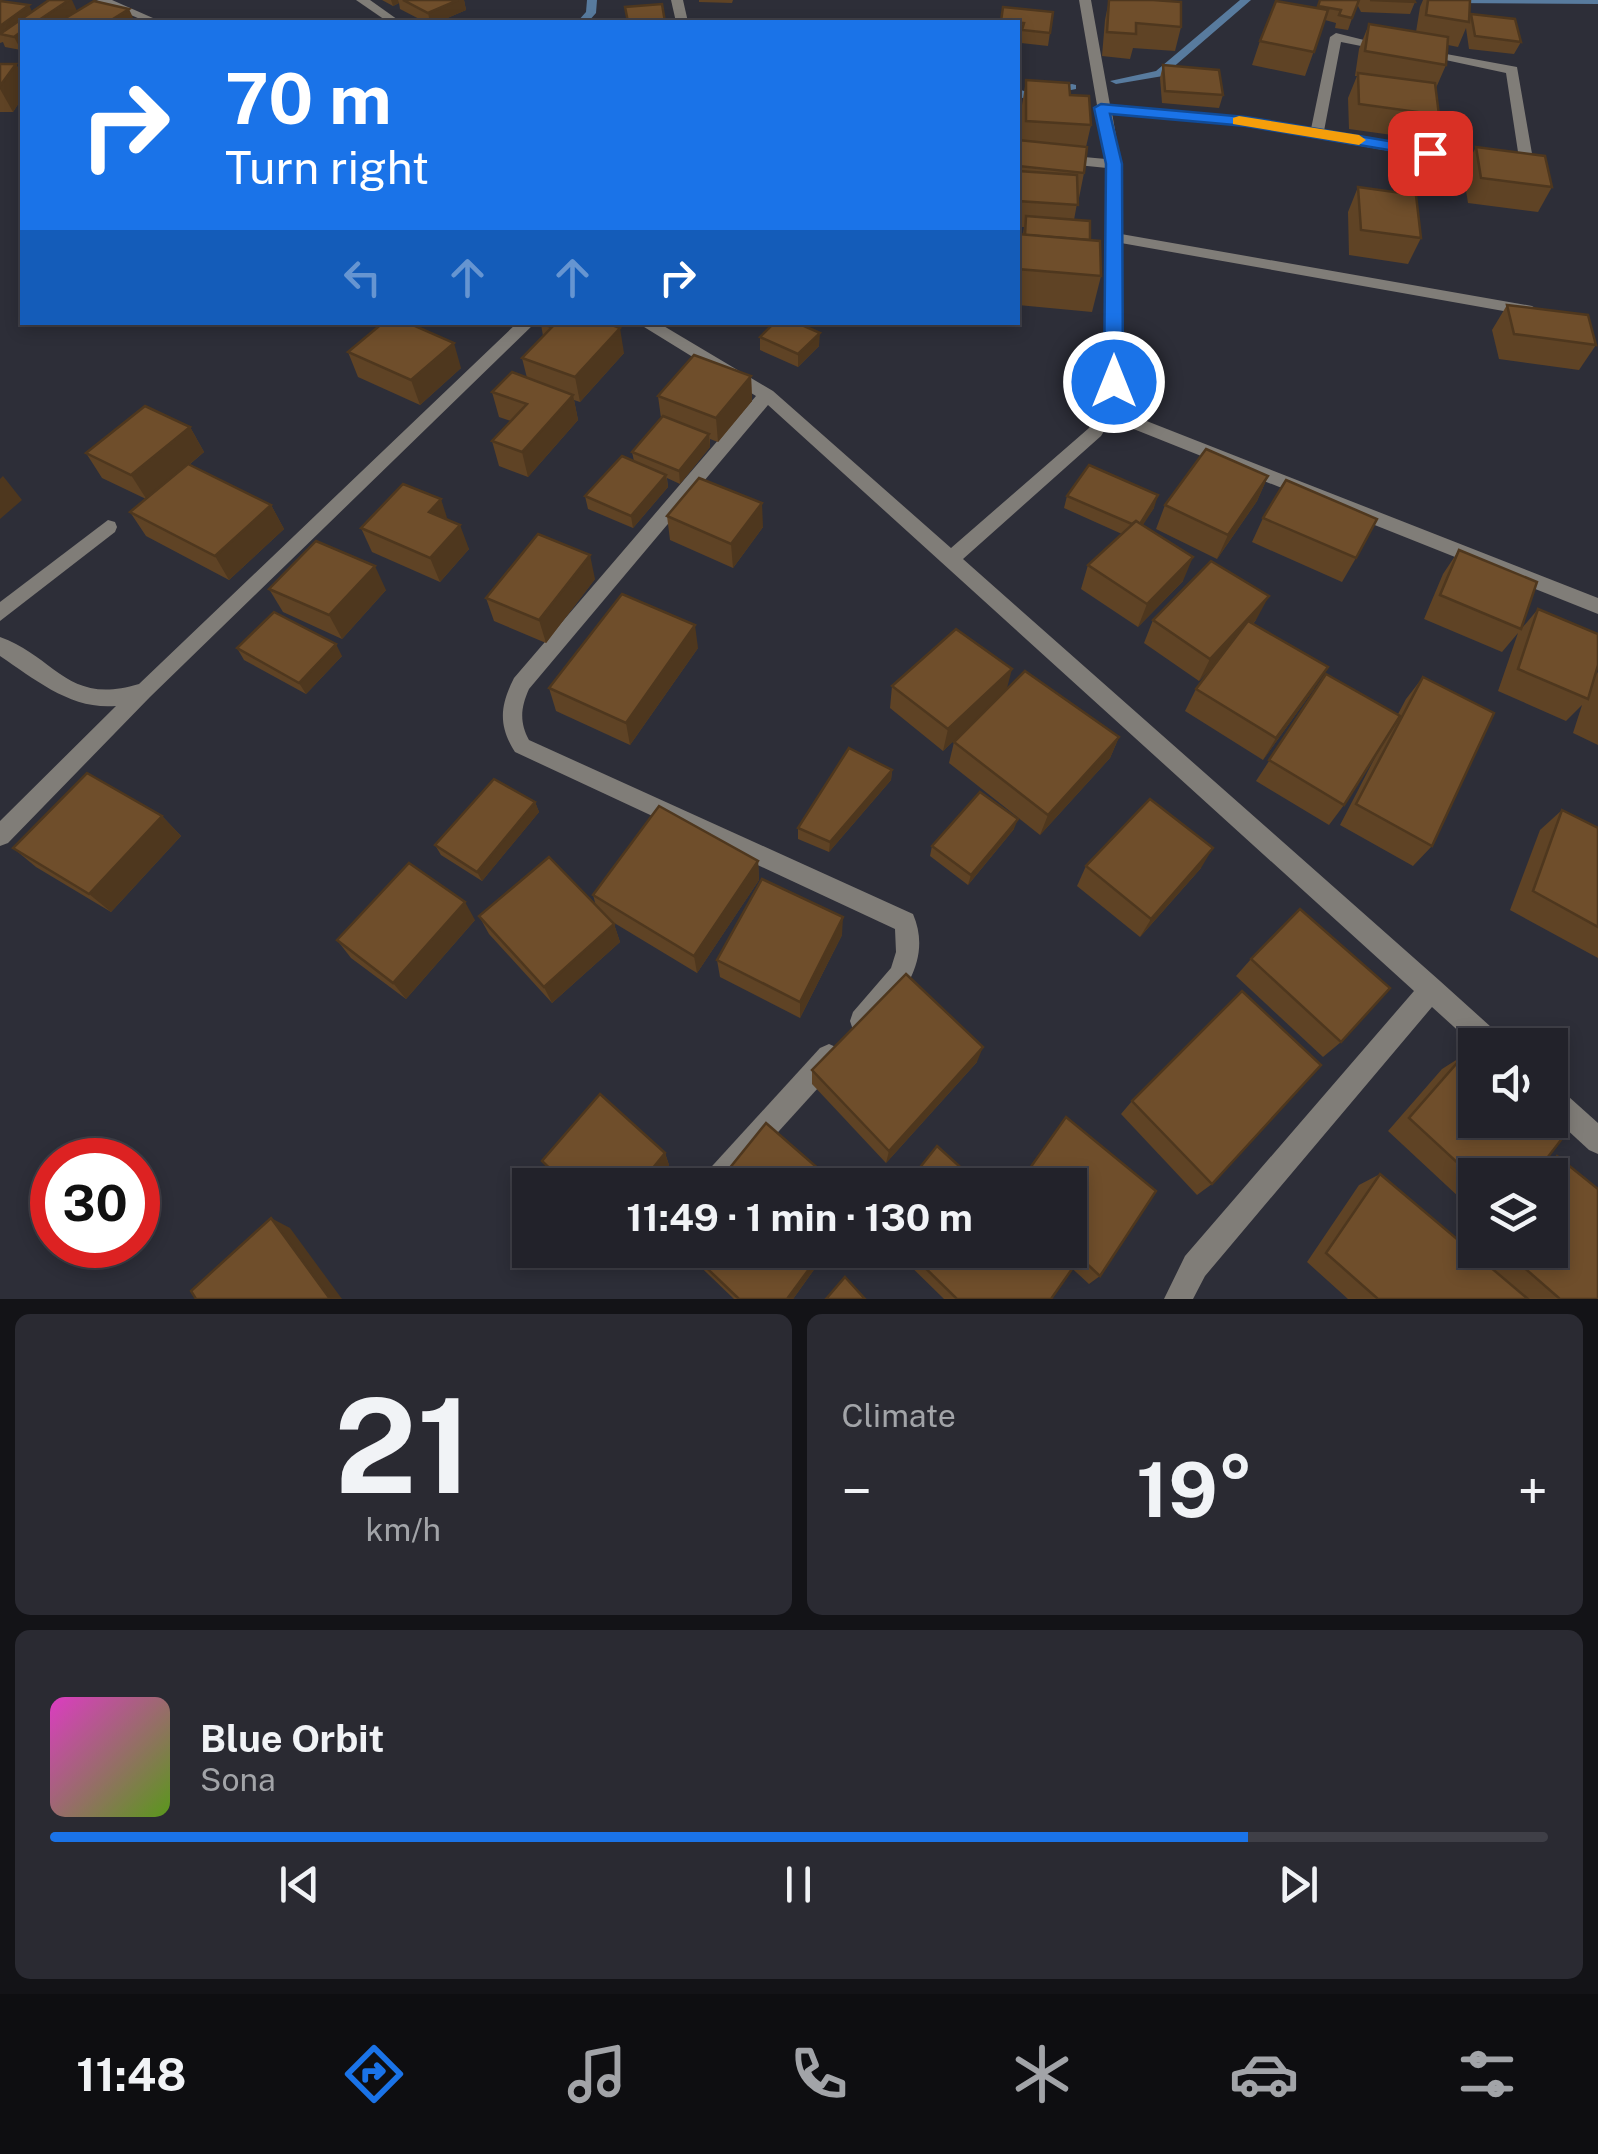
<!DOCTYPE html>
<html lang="en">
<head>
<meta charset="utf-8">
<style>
  :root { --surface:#22222a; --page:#2a2a32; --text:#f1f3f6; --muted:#a2a4a8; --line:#3f3f47; --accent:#1a73e8 }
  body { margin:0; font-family:"Public Sans",sans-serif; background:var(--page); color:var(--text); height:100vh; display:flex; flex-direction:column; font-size:38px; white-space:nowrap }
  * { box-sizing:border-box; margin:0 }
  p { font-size:32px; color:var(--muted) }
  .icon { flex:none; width:55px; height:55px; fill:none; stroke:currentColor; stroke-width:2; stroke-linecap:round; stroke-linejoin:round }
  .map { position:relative; height:1299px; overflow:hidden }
  .panel { display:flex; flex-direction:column; gap:15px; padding:15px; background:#131317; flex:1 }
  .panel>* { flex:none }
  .hud { position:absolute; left:20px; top:20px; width:1000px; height:305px; border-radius:0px; box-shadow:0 5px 15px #0003,0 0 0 2px var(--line); background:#1a73e8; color:#fff; overflow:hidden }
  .buttons { position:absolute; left:1458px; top:1028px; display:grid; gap:20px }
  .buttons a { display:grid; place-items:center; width:110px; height:110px; border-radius:0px; background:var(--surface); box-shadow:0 5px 15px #0003,0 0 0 2px var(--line); font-size:50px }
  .speed { position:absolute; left:30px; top:1138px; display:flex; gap:20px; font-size:50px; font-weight:700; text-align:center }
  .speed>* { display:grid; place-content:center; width:130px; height:130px; border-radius:50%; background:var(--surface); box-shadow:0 5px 15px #0003,0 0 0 2px var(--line); line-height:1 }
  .speed .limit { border:15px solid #d22; background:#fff; color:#111 }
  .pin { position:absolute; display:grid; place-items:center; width:85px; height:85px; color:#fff; margin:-42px; border-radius:20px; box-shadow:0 5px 15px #0006 }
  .me { position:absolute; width:110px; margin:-55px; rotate:0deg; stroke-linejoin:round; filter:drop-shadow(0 0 8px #0008) }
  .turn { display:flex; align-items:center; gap:35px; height:210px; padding:0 40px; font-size:45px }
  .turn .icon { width:130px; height:130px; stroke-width:2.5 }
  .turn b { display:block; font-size:70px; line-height:85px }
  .lanes { display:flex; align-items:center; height:95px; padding:0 40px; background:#0003; justify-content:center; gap:50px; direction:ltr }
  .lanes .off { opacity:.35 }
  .big { font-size:75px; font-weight:700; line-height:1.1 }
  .panel .widget { flex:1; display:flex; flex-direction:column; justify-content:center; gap:15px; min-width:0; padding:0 35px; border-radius:15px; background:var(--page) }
  .panel .dial { align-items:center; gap:0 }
  .dial b { font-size:130px; line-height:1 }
  .song { display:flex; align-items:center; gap:30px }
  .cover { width:120px; height:120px; border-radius:15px; background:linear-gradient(135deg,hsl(310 70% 55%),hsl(90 70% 35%)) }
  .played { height:10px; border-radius:5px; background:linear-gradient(90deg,var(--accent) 80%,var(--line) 80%) }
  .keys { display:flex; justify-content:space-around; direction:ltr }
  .heat { display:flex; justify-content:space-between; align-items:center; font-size:55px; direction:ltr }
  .panel .tiles { flex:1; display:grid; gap:15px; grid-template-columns:1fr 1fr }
  .widget:last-child { grid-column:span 2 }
  .trip { position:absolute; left:512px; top:1168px; width:575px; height:100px; border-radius:0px; background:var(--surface); box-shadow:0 5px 15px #0003,0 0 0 2px var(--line); font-weight:700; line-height:100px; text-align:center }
  .menu { display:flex; height:160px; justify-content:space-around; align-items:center; background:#0e0e11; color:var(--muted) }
  .menu .icon { width:70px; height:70px }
  .menu .on { color:var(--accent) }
  .menu b { font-size:45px; color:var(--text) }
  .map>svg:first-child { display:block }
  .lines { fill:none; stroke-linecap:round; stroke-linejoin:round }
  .stream { fill:#587b9e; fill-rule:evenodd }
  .street { fill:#807d78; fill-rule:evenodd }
  .wall { fill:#5f4325 }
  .shaded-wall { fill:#4e371e }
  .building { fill:#6f4e2b; stroke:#4e371e; stroke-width:2.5 }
  .route { fill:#1a73e8; stroke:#114b97; stroke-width:2.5 }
  .slow { fill:#f59e0b }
</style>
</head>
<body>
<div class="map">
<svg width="1598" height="1299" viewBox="0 0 1598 1299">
  <rect width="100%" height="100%" fill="#2d2e38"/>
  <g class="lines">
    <!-- stream -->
    <g class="stream">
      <polygon points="587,0 597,0 596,13 588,22 577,22 586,12"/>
      <polygon points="1240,0 1251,0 1163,76 1116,84 1110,81 1156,71"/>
      <polygon points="1444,0 1598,0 1598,4 1449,3"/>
      <polygon points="1072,84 1076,85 1076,89 1025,99 1018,96 1018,89 1027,92"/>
    </g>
    <!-- street -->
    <g class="street">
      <polygon points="96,0 112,0 162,22 147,22"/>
      <polygon points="356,0 370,0 401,22 388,22"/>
      <polygon points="671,0 683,0 688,22 676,22"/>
      <path d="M1079,0H1091L1110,105L1246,118L1311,129L1330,37L1336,33L1392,47L1386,51L1341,42L1324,131L1520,165L1506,73L1413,53L1419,49L1517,67L1535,171L1528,175L1246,126L1112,113L1121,164V234L1532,306L1540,311L1532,316L1121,243L1122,382L1116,409L1598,598V614L1111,420L1101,436L963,559L1440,981L1501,1036L1504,1045L1475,1046L1432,1007L1205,1276L1193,1299H1164L1185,1256L1414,991L768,405L529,689C521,707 519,722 529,740L913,914C929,951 912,984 887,1012C879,1021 873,1029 862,1033L853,1030L850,1021L853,1012L891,968L896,952L895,929L515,752C498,725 500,706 514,678L756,396L636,322H657L773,391L951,548L1089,428L1098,412L1106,382L1107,168L1018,159V151L1106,159L1098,111L1094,108L1097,105Z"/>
      <path d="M518,322H536L150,697L8,843L0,846V821L116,706C71,710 36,680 0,656V637C56,657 67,706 139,684Z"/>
      <polygon points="108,520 115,522 117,527 115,532 0,621 0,602"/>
      <polygon points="829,1044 838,1048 842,1057 838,1066 730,1185 699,1185 703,1176 820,1048"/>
      <polygon points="1550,1084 1559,1088 1598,1123 1598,1154 1589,1150 1550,1114"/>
    </g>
  </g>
  <!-- wall -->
  <g class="wall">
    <polygon points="382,0 464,0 466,10 438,22 425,22 400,9 399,3 393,6"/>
    <polygon points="699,0 733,0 732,3 699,2"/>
    <polygon points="1109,0 1181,27 1175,51 1133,48 1130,59 1102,56 1105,20"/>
    <polygon points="1320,0 1414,0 1415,2 1410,14 1361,12 1357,4 1348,30 1335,28 1336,23 1325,20 1305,76 1252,65 1260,41 1317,8"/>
    <polygon points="1423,0 1470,0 1469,19 1471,14 1521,42 1514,54 1469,49 1466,28 1458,47 1448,45 1446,65 1436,88 1439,115 1428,140 1349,129 1348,98 1357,76 1355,76 1359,49 1369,24 1416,32 1420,7"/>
    <polygon points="0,1 32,12 129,9 22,22 22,49 21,50 5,47 3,42 0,43"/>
    <polygon points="1003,7 1053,12 1048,46 1021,43 1022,36 1018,35 1018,22 1001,22"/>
    <polygon points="0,64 16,64 22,76 22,98 13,112 0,112"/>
    <polygon points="1163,65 1223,95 1219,108 1162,103 1160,78"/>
    <polygon points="1026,80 1070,95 1091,125 1086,147 1084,173 1079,198 1078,198 1074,220 1090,240 1101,276 1092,312 1018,305 1018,234 1023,234 1024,227 1018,227 1018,140 1022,141 1022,105"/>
    <polygon points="1476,147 1552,187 1538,212 1468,203 1463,172"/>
    <polygon points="1358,187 1421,238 1408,264 1349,255 1348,212"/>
    <polygon points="1507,305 1596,345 1579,370 1499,359 1492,330"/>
    <polygon points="541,324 624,353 580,402 574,400 578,420 528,477 499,466 492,441 511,421 499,417 492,392 527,378 522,358 543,336"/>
    <polygon points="760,337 819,346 798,367 760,350"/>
    <polygon points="348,352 461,368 420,405 358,377"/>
    <polygon points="751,376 752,401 718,442 710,439 710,447 680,484 667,478 668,487 633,528 588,509 585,496 634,461 632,452 661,418 658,396"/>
    <polygon points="190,427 204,452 189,465 271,505 284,529 229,580 146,536 130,512 146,499 102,478 86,453"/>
    <polygon points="1268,476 1257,501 1217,559 1156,529 1165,505"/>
    <polygon points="1067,496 1154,508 1142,525 1183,581 1138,627 1081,589 1088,565 1122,534 1064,508"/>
    <polygon points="667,516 763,527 733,568 670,540"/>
    <polygon points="1263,518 1356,558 1342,582 1252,542"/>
    <polygon points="448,519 469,549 440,582 372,552 361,528"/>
    <polygon points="1459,550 1522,628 1538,609 1595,675 1598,672 1598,745 1573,733 1582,705 1566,721 1498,691 1518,633 1502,652 1424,619 1443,574"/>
    <polygon points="595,579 546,643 494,621 486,598"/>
    <polygon points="269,589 386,590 342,639 283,612"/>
    <polygon points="1153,620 1256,620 1253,624 1314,689 1263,760 1185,711 1196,689 1215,664 1199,681 1144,643"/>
    <polygon points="237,648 342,656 306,694 244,660"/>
    <polygon points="698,648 630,745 556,711 549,688"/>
    <polygon points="1326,674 1398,714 1406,699 1423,677 1432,846 1413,866 1340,825 1382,744 1344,805 1329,825 1256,781"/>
    <polygon points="892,686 1006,690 1119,737 1110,758 1040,835 949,763 954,742 972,723 943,751 890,708"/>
    <polygon points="892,770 891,780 829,852 798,839 798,828"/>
    <polygon points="535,802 539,812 482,881 441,855 435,845"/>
    <polygon points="1562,810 1598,828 1598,958 1510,910 1540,830"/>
    <polygon points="162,816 181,836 111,912 36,867 13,848"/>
    <polygon points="1014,829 968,885 930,856 932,846"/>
    <polygon points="758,861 759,880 697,973 611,921 614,924 620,942 552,1003 489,934 479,916 596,906 593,895"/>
    <polygon points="1086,866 1201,868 1140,937 1077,886"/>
    <polygon points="475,920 406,999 351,958 337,940"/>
    <polygon points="842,935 800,1018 720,977 717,960"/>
    <polygon points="1251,959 1341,1042 1323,1057 1236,976"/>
    <polygon points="1464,1055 1544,1161 1557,1156 1598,1299 1348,1299 1307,1262 1359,1185 1380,1174 1473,1252 1475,1249 1550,1250 1550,1175 1475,1175 1475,1212 1388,1131 1442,1069"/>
    <polygon points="977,1062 886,1163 812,1084 812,1070"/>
    <polygon points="1132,1101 1212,1184 1197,1195 1121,1114"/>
    <polygon points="665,1153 669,1165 653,1185 563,1185 542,1161"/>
    <polygon points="1070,1185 1100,1276 1089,1284 1052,1250 1070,1250"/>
    <polygon points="683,1250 828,1250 793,1299 734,1299"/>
    <polygon points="894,1250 1051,1250 1051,1299 944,1299"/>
  </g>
  <!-- shaded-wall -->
  <g class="shaded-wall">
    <polygon points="69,0 72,0 77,11 60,22 36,22"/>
    <polygon points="391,0 398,0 399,3 393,6"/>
    <polygon points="458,0 464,0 466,10 438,22 430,22 428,13"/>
    <polygon points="29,5 35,18 0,34 0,26"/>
    <polygon points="129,9 135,22 108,22"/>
    <polygon points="22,31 22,49 21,50 14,37"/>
    <polygon points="16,64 22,76 22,98 13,112 0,89 0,86"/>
    <polygon points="620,328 624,353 580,402 575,377"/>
    <polygon points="820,333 819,346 798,367 798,354"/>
    <polygon points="454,343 461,368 420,405 411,380"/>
    <polygon points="751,376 752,401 718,442 716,418"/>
    <polygon points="573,395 578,420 528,477 522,452"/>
    <polygon points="190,427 204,452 147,500 131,475"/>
    <polygon points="709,434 710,447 680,484 679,471"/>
    <polygon points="666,475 668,487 633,528 631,516"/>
    <polygon points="3,476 22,500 0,519 0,479"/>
    <polygon points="1268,476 1257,501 1217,559 1228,535"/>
    <polygon points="1158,495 1154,508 1134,539 1138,527"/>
    <polygon points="441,499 449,524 429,512"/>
    <polygon points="762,503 763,527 733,568 731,544"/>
    <polygon points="271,505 284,529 229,580 215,556"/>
    <polygon points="460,525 469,549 440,582 430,558"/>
    <polygon points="590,555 595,579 546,643 539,620"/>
    <polygon points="1193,557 1183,581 1138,627 1147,604"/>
    <polygon points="375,566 386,590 342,639 329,615"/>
    <polygon points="1269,596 1256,620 1199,681 1210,659"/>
    <polygon points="695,625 698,648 630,745 626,723"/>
    <polygon points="336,644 342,656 306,694 299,683"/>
    <polygon points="1328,667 1314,689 1263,760 1276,738"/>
    <polygon points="1012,669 1006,692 943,751 948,729"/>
    <polygon points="1119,737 1110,758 1040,835 1048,815"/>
    <polygon points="892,770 891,780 829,852 830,842"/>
    <polygon points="535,802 539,812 482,881 477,872"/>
    <polygon points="162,816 181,836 111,912 89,894"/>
    <polygon points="1018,819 1014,829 968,885 971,875"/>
    <polygon points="1213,848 1201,868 1140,937 1151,919"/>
    <polygon points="758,861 759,880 697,973 694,956"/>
    <polygon points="465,902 475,920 406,999 393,983"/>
    <polygon points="843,917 842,935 800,1018 800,1002"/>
    <polygon points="614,924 620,942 552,1003 544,987"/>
    <polygon points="983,1047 977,1062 886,1163 889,1151"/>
    <polygon points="665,1153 669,1165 653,1185 639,1185"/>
    <polygon points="271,1218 290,1228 342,1299 330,1299"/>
    <polygon points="823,1250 828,1250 793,1299 787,1299"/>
  </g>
  <!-- building -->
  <g class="building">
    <polygon points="49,0 69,0 36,22 22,22 22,31 14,37 0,34"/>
    <polygon points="403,0 458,0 428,13"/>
    <polygon points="1109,0 1153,0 1181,2 1181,27 1136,23 1136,34 1107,32"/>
    <polygon points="1320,0 1359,0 1352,18 1339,15 1341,10 1318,6"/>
    <polygon points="1370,0 1414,0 1415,2"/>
    <polygon points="1428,0 1470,0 1469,22 1426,15"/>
    <polygon points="0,1 29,5 0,26"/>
    <polygon points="94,1 129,9 108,22 59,22"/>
    <polygon points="1276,1 1328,10 1314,52 1260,41"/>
    <polygon points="662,4 665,22 628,22 625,7"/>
    <polygon points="1003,7 1053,12 1050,33 1022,30 1024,23 1001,21"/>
    <polygon points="1471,14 1515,19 1521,42 1475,36"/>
    <polygon points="1369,24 1448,37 1446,65 1365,51"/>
    <polygon points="0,64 16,64 0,86"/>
    <polygon points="1163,65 1219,70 1223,95 1165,91"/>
    <polygon points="1358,73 1435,83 1439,115 1359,104"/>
    <polygon points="1026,80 1069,83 1070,95 1089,96 1091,125 1026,121"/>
    <polygon points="1018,140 1087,147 1084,173 1018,166"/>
    <polygon points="1476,147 1545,156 1552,187 1481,178"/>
    <polygon points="1018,171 1077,175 1078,205 1018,201"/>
    <polygon points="1358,187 1416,195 1421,238 1361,230"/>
    <polygon points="1026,216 1090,221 1090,240 1025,235"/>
    <polygon points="1018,234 1100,241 1101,276 1018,269"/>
    <polygon points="1507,305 1588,315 1596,345 1514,334"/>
    <polygon points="384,322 406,322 454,343 411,380 348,352"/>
    <polygon points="542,322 557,322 552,327 541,324"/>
    <polygon points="557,322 604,322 620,328 575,377 522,358"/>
    <polygon points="775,322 795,322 820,333 798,354 760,337"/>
    <polygon points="694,355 751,376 716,418 658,396"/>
    <polygon points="512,372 573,395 522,452 492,441 527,404 492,392"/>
    <polygon points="145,406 190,427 131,475 86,453"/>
    <polygon points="663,416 709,434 679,471 632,452"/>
    <polygon points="1206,449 1268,476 1228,535 1165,505"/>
    <polygon points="622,456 666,475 631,516 585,496"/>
    <polygon points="188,464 271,505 215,556 130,512"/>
    <polygon points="1089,465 1158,495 1140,524 1136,521 1132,524 1067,496"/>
    <polygon points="699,478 762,503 731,544 667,516"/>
    <polygon points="1286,480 1377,519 1356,558 1263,518"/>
    <polygon points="403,484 441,499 429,512 460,525 430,558 361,528"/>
    <polygon points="1136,521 1193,557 1147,604 1088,565"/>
    <polygon points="538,534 590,555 539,620 486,598"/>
    <polygon points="316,541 375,566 329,615 269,589"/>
    <polygon points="1459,550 1537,582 1521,629 1440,595"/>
    <polygon points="1211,561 1269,596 1210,659 1153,620"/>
    <polygon points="622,594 695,625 626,723 549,688"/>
    <polygon points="1538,609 1598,634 1598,665 1588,699 1518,669"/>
    <polygon points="274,612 336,644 299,683 237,648"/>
    <polygon points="1248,621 1328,667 1276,738 1196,689"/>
    <polygon points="956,629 1012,669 948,729 892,686"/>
    <polygon points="1025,671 1119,737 1048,815 954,742"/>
    <polygon points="1326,674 1400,716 1344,805 1269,760"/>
    <polygon points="1423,677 1494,713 1432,846 1356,804"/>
    <polygon points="849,748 892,770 830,842 798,828"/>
    <polygon points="87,773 162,816 89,894 13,848"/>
    <polygon points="494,779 535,802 477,872 435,845"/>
    <polygon points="980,792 1018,819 971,875 932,846"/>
    <polygon points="1150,799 1213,848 1151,919 1086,866"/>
    <polygon points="659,806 758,861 694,956 593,895"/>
    <polygon points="1562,810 1598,828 1598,927 1533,891"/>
    <polygon points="549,857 614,924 544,987 479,916"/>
    <polygon points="409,863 465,902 393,983 337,940"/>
    <polygon points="762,879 843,917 800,1002 717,960"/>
    <polygon points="1300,909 1390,988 1341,1042 1251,959"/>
    <polygon points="906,974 983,1047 889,1151 812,1070"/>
    <polygon points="1242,991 1321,1065 1212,1184 1132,1101"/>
    <polygon points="1464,1055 1475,1065 1475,1120 1539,1120 1561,1140 1534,1175 1475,1175 1475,1179 1409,1118"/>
    <polygon points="600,1094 665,1153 639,1185 567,1185 542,1161"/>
    <polygon points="1066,1117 1156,1191 1100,1276 1070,1248 1070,1185 1018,1185"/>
    <polygon points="766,1123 837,1185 716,1185"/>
    <polygon points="937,1146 980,1185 906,1185"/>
    <polygon points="1557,1156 1598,1189 1598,1299 1560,1299 1504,1250 1550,1250 1550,1175 1544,1175"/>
    <polygon points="1380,1174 1528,1299 1378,1299 1326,1253"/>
    <polygon points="271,1218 330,1299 196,1299 191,1291"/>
    <polygon points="688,1250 823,1250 787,1299 739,1299"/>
    <polygon points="907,1250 1051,1250 1072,1269 1051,1299 957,1299"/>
    <polygon points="845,1277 865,1299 826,1299"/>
  </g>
  <!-- route -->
  <polygon class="route" points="1101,104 1246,117 1430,148 1438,153 1430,157 1246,126 1110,114 1122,164 1123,382 1114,388 1104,382 1106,164 1094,108"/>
  <!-- slow -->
  <polygon class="slow" points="1239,116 1359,135 1366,140 1359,145 1233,124 1233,118"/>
</svg>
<div class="buttons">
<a><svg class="icon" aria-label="sound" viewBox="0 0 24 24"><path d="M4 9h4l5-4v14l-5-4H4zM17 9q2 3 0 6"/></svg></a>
<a><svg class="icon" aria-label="layers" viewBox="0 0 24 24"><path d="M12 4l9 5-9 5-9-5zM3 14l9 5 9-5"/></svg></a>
</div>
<div class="speed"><div class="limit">30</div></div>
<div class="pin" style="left:1430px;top:153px;background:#d93025"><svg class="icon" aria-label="arrive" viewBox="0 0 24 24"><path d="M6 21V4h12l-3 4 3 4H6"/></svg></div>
<svg class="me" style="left:1114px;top:382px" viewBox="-20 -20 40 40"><circle r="17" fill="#1a73e8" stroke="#fff" stroke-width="3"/><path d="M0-11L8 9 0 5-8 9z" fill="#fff"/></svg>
<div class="trip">11:49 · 1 min · 130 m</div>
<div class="hud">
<div class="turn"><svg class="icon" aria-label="right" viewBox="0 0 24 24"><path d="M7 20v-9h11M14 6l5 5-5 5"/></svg><div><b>70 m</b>Turn right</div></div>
<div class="lanes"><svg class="icon off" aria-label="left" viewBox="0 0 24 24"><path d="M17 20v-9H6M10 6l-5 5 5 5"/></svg><svg class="icon off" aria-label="ahead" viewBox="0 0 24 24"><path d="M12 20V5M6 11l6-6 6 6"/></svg><svg class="icon off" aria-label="ahead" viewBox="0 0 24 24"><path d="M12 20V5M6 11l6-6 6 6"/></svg><svg class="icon" aria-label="right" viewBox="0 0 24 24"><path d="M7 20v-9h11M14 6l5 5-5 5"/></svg></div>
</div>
</div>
<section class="panel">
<div class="tiles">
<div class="widget dial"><b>21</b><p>km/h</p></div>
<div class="widget"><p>Climate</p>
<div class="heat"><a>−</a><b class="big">19°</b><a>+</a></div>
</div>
<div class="widget">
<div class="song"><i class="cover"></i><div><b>Blue Orbit</b><p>Sona</p></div></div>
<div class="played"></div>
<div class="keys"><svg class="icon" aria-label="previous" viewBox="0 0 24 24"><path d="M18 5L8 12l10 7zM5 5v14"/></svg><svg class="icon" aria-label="pause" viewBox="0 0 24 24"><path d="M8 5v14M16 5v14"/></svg><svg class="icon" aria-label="next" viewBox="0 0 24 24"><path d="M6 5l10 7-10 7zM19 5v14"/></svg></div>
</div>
</div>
</section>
<nav class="menu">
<b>11:48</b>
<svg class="icon on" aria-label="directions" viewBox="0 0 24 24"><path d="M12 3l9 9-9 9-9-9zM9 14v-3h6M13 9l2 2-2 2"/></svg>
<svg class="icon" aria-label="music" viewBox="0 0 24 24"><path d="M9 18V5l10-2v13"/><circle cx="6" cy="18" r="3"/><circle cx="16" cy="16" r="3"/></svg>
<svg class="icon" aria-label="phone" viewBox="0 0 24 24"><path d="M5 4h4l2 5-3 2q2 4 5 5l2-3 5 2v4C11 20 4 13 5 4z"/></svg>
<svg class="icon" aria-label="climate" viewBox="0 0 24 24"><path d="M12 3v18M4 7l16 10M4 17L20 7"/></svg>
<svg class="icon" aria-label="car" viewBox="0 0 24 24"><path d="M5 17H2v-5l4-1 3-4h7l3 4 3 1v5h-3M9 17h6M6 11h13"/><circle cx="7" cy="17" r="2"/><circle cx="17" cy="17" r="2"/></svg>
<svg class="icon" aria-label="filters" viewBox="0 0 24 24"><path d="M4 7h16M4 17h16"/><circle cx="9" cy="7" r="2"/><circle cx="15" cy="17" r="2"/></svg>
</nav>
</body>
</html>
